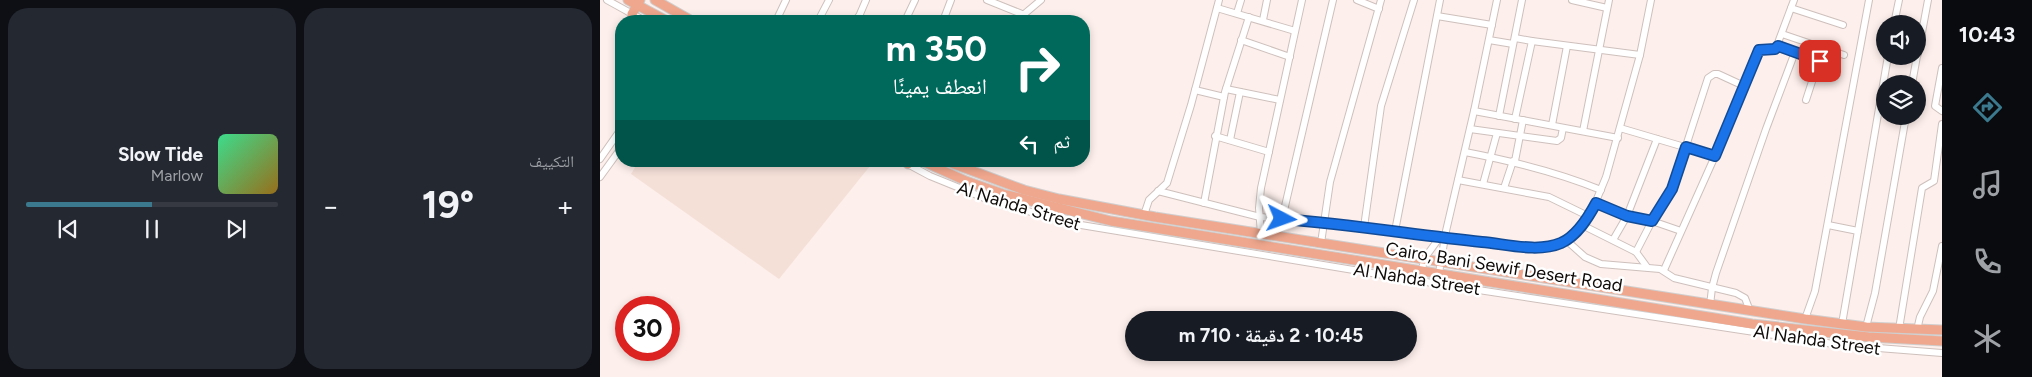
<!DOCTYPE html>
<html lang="ar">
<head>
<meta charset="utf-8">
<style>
  :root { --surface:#171b24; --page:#242831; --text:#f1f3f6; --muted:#9ea1a6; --line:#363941; --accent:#3b798e }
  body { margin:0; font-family:Figtree,"Noto Naskh Arabic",sans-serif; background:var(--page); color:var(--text); direction:rtl; height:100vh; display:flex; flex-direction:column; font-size:19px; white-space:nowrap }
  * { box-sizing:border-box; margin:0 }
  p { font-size:16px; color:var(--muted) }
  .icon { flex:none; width:28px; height:28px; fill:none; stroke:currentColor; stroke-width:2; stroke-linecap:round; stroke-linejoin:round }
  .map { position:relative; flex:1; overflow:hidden; direction:ltr }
  .sheet { display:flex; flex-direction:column; gap:8px; padding:8px; background:#0d0f14; width:600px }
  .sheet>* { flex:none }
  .top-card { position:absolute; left:15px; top:15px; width:475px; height:152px; border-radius:20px; box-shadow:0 2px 8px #0003; direction:rtl; background:#00695c; color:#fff; overflow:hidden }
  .fabs { position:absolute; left:1276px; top:15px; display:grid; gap:10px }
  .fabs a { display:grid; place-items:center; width:50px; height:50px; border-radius:50%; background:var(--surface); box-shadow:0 2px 8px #0003; font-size:25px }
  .speed { position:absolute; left:15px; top:296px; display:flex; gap:10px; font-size:25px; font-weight:700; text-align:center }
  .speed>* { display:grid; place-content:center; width:65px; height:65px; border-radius:50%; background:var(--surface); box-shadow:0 2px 8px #0003; line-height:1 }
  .speed .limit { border:8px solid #d22; background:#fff; color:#111 }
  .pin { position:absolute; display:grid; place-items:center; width:42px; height:42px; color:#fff; margin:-21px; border-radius:10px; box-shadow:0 2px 8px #0006 }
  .me { position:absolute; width:55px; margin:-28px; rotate:94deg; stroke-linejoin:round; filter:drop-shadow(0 0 4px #0008) }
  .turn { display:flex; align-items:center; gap:18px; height:105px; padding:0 20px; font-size:22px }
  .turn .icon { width:65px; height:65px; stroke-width:2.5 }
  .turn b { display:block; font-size:35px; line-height:42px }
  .then { display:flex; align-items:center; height:48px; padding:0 20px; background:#0003; gap:10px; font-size:19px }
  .big { font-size:38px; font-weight:700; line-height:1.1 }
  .sheet .tile { flex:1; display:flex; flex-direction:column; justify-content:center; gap:8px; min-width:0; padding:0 18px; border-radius:20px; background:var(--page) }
  .song { display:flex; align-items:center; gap:15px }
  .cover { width:60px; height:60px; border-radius:8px; background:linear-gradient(135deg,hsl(150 70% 55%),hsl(40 70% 35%)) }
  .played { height:5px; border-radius:2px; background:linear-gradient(90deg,var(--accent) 50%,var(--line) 50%) }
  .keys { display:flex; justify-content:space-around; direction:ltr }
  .heat { display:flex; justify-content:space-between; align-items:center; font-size:28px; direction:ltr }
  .sheet .tiles { flex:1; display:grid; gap:8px; grid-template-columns:repeat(2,1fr) }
  .trip { position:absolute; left:525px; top:311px; width:292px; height:50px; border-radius:25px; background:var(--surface); box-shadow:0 2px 8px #0003; font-weight:700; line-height:50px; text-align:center; direction:rtl }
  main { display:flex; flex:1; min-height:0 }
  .menu { display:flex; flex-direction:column; width:90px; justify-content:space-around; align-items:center; background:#090b0e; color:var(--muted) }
  .menu .icon { width:35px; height:35px }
  .menu .on { color:var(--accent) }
  .menu b { font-size:22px; color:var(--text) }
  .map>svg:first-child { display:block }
  .built { fill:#f5e0d8 }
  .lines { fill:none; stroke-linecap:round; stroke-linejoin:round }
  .minor-casing { stroke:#cec0bc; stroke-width:8 }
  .major-casing { stroke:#cfcece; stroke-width:11 }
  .minor { stroke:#fff; stroke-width:6 }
  .major { stroke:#efa78d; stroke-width:9 }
  .route-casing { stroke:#114b97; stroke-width:12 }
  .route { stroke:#1a73e8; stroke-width:9 }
  .labels { text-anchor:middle; stroke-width:5; stroke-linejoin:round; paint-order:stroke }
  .street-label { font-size:18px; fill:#0f0b09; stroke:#fff }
</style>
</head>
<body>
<main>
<nav class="menu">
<b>10:43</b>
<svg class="icon on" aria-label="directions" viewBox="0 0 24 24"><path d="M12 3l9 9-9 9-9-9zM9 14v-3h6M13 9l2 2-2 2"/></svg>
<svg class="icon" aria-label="music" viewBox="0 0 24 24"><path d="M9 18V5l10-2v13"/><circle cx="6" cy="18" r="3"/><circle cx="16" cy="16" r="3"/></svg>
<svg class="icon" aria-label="phone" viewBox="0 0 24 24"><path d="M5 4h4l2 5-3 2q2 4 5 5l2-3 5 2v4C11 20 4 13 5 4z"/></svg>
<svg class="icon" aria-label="climate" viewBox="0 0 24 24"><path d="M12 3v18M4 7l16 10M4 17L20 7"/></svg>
</nav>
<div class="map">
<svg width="1342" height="377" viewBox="0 0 1342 377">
  <rect width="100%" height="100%" fill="#fdefeb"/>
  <!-- built -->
  <polygon class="built" points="39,161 261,161 270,166 179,279 31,174"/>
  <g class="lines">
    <!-- minor casing -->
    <g class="minor-casing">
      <g id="minor">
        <polyline points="7,0 45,21"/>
        <polyline points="387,0 422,14"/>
        <polyline points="757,0 779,9"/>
        <polyline points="972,0 1007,8"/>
        <polyline points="617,8 695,31"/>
        <polyline points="1191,8 1243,25"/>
        <polyline points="637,13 641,0"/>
        <polyline points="837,16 892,25"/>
        <polyline points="258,17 271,21"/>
        <polyline points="663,20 667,0"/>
        <polyline points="176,21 186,0"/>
        <polyline points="218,21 229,0"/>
        <polyline points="257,21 266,0"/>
        <polyline points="305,21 315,0"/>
        <polyline points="343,21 351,0"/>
        <polyline points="416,21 441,0"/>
        <polyline points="1294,24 1299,0"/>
        <polyline points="1182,34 1244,55"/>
        <polyline points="915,38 932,41 915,119"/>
        <polyline points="641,40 690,57"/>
        <polyline points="889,40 913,44"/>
        <polyline points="932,41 1040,55"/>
        <polyline points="1178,46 1219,60 1206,100"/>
        <polyline points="1318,54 1328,0"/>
        <polyline points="1342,68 1335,106 1342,111"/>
        <polyline points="1312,84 1317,56"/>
        <polyline points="626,89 680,100"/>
        <polyline points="595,90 624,97"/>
        <polyline points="874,111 1018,138"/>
        <polyline points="899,116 922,0"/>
        <polyline points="952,125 967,46"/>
        <polyline points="1020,128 1115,156"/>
        <polyline points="870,129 957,141 961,138 963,128"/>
        <polyline points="983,131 1009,0"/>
        <polyline points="615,136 669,152"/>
        <polyline points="630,140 640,92"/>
        <path d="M865,152C912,161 957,172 1001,190"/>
        <polyline points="0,159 21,129"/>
        <polyline points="302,161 330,176 394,202 475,224 826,282 1240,345 1342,353"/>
        <polyline points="915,161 923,120"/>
        <polyline points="0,177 21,148"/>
        <polyline points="858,180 949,197 988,216"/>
        <polyline points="883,184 897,133"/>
        <polyline points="904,188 913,161"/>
        <polyline points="558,191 660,217 723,222 846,239 925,246 946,246 961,243 982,225 994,206 1006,177 1040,55 1051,0"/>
        <polyline points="604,203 625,92 649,17"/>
        <polyline points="996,203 1027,216 1052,221 1081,231"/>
        <polyline points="544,215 549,200 567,183 591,105 619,0"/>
        <polyline points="682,219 733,0"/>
        <polyline points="982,225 1036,252 1047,267"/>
        <polyline points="1228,225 1258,231"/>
        <polyline points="764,227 781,106 814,0"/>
        <polyline points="795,231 840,0"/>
        <polyline points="661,234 659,208 661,188 702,0"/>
        <polyline points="966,240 985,257 1001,264 1060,269 1074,278 1136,293 1145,298 1150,311"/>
        <polyline points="1013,240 1027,216 1057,139"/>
        <polyline points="721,243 730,182 781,0"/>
        <polyline points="1036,252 1052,221 1072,189 1108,78 1114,74 1118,74 1144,86"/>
        <polyline points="822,270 824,259 840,237"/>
        <polyline points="1064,270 1115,156 1158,51 1162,49 1176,48 1194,0"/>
        <polyline points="839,273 846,231 874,111 897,0"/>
        <polyline points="1110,305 1112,288 1116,273 1166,129 1195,52"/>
        <polyline points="1205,319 1215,291 1269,0"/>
        <polyline points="1242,324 1288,56"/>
        <polyline points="1266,327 1275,293 1306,116"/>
        <polyline points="1299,329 1322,188 1334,181 1342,124"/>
        <polyline points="1317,330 1320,317 1333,291 1342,246"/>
      </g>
    </g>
    <!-- major casing -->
    <g class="major-casing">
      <g id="major">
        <polyline points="28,0 67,21"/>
        <polyline points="55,0 92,21"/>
        <polyline points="32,14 40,0"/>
        <polyline points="322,161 366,181 403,194 511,221 1152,324 1268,337 1342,341"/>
        <polyline points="346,161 424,190 459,199 555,217 1205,319 1266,327 1342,330"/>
        <polyline points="308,164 310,161"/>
      </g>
    </g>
    <!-- minor -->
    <use href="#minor" class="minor"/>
    <!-- major -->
    <use href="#major" class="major"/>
  </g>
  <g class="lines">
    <!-- route casing -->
    <g class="route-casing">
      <path id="route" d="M682,219C749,224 815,235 882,242C906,244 938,253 961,243C977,236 988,218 996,203L1027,216L1052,221L1072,189L1086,147L1115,156L1159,50L1175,49L1178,46L1220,61"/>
    </g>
    <!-- route -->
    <use href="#route" class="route"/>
  </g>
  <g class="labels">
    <!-- street labels -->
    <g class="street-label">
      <text transform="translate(419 206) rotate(17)" y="6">Al Nahda Street</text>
      <text transform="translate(904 267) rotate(9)" y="6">Cairo, Bani Sewif Desert Road</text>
      <text transform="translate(817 279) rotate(9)" y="6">Al Nahda Street</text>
      <text transform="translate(1217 340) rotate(8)" y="6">Al Nahda Street</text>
    </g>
  </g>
</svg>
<div class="fabs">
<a><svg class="icon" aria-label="sound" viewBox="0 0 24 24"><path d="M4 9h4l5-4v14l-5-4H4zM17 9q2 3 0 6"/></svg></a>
<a><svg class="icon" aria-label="layers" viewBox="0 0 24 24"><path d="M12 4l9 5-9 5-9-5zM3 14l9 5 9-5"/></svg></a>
</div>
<div class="speed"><div class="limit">30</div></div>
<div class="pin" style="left:1220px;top:61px;background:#d93025"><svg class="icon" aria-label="arrive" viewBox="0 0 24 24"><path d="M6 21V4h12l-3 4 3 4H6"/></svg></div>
<svg class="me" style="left:682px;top:219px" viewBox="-20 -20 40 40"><path d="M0-17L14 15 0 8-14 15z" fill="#1a73e8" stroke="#fff" stroke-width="4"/></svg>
<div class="trip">10:45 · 2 دقيقة · 710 m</div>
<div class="top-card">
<div class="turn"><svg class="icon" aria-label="right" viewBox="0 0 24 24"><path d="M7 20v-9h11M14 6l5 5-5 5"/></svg><div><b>350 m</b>انعطف يمينًا</div></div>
<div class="then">ثم<svg class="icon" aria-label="left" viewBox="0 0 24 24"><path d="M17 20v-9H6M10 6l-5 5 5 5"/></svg></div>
</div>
</div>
<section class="sheet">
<div class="tiles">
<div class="tile"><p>التكييف</p>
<div class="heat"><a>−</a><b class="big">19°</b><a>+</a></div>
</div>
<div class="tile">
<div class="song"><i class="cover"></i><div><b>Slow Tide</b><p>Marlow</p></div></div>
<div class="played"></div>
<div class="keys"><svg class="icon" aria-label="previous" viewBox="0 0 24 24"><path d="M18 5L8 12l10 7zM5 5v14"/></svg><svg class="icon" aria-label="pause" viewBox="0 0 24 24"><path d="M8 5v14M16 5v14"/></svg><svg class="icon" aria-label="next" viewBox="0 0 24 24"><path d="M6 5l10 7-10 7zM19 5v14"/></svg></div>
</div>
</div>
</section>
</main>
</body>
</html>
